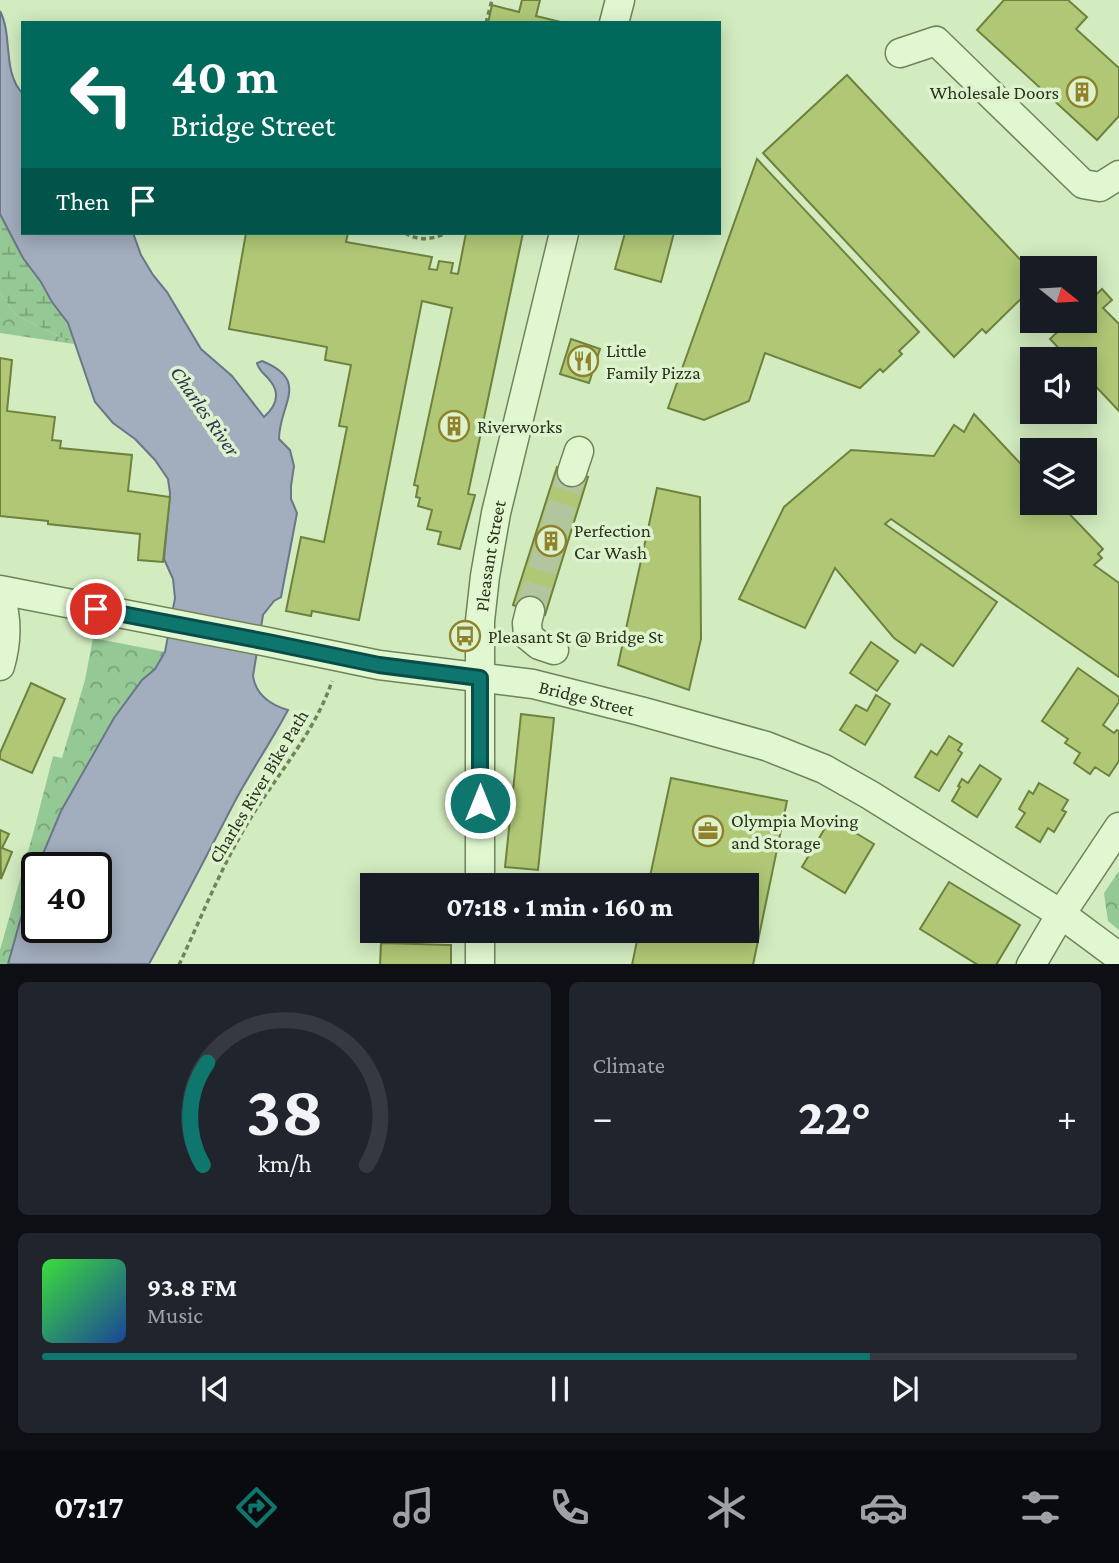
<!DOCTYPE html>
<html lang="en">
<head>
<meta charset="utf-8">
<style>
  :root { --surface:#171b24; --page:#20242c; --text:#f1f3f6; --muted:#9ea1a6; --line:#363941; --accent:#0f766e }
  body { margin:0; font-family:"Crimson Pro",serif; background:var(--page); color:var(--text); height:100vh; display:flex; flex-direction:column; font-size:26px; white-space:nowrap }
  * { box-sizing:border-box; margin:0 }
  p { font-size:23px; color:var(--muted) }
  .icon { flex:none; width:38px; height:38px; fill:none; stroke:currentColor; stroke-width:2; stroke-linecap:round; stroke-linejoin:round }
  .map { position:relative; height:964px; overflow:hidden }
  .sheet { display:flex; flex-direction:column; gap:18px; padding:18px; background:#0d0f14; flex:1 }
  .sheet>* { flex:none }
  .guide { position:absolute; left:21px; top:21px; width:700px; height:214px; border-radius:0px; box-shadow:0 4px 18px #0003; background:#00695c; color:#fff; overflow:hidden }
  .needle { width:46px; rotate:108deg }
  .fabs { position:absolute; left:1020px; top:256px; display:grid; gap:14px }
  .fabs a { display:grid; place-items:center; width:77px; height:77px; border-radius:0px; background:var(--surface); box-shadow:0 4px 18px #0003; font-size:35px }
  .speed { position:absolute; left:21px; top:852px; display:flex; gap:14px; font-size:35px; font-weight:700; text-align:center }
  .speed>* { display:grid; place-content:center; width:91px; height:91px; border-radius:50%; background:var(--surface); box-shadow:0 4px 18px #0003; line-height:1 }
  .speed .limit { border:4px solid #111; border-radius:10px; background:#fff; color:#111 }
  .pin { position:absolute; display:grid; place-items:center; width:60px; height:60px; color:#fff; margin:-30px; border:4px solid #fff; border-radius:50%; box-shadow:0 2px 7px #0007 }
  .me { position:absolute; width:77px; margin:-38px; rotate:0deg; stroke-linejoin:round; filter:drop-shadow(0 0 5px #0008) }
  .turn { display:flex; align-items:center; gap:24px; height:147px; padding:0 35px; font-size:32px }
  .turn .icon { width:91px; height:91px; stroke-width:2.5 }
  .turn b { display:block; font-size:49px; line-height:60px }
  .then { display:flex; align-items:center; height:66px; padding:0 35px; background:#0003; gap:14px; font-size:26px }
  .big { font-size:52px; font-weight:800; line-height:1.1 }
  .sheet .card { flex:1; display:flex; flex-direction:column; justify-content:center; gap:10px; min-width:0; padding:0 24px; border-radius:10px; background:var(--page) }
  .sheet .dial { align-items:center; gap:0 }
  .dial svg { height:182px; overflow:visible; fill:none; stroke:var(--line); stroke-width:7; stroke-linecap:round; text-anchor:middle }
  .dial text { fill:var(--text); stroke:none }
  .song { display:flex; align-items:center; gap:21px }
  .cover { width:84px; height:84px; border-radius:10px; background:linear-gradient(135deg,hsl(120 70% 55%),hsl(220 70% 35%)) }
  .played { height:7px; border-radius:4px; background:linear-gradient(90deg,var(--accent) 80%,var(--line) 80%) }
  .keys { display:flex; justify-content:space-around; direction:ltr }
  .heat { display:flex; justify-content:space-between; align-items:center; font-size:38px; direction:ltr }
  .sheet .tiles { flex:1; display:grid; gap:18px; grid-template-columns:1fr 1fr }
  .card:last-child { grid-column:span 2 }
  .trip { position:absolute; left:360px; top:873px; width:399px; height:70px; border-radius:0px; background:var(--surface); box-shadow:0 4px 18px #0003; font-weight:800; line-height:70px; text-align:center }
  .menu { display:flex; height:112px; justify-content:space-around; align-items:center; background:#090b0e; color:var(--muted) }
  .menu .icon { width:49px; height:49px }
  .menu .selected { color:var(--accent) }
  .menu b { font-size:32px; color:var(--text) }
  .map>svg:first-child { display:block }
  .forest { fill:url(#forest-crowns) }
  .wetland { fill:url(#wetland-marsh) }
  .water { fill:#a2adbd; stroke:#6a768a; stroke-width:2 }
  .building { fill:#b0c876; stroke:#6f813f; stroke-width:2 }
  .lines { fill:none; stroke-linecap:round; stroke-linejoin:round }
  .minor-tunnel { stroke:#b1c69e; stroke-width:28; stroke-dasharray:28 14; stroke-linecap:butt }
  .minor-casing { stroke:#718358; stroke-width:31 }
  .path { stroke:#718358; stroke-width:3.5; stroke-dasharray:5 3.5; stroke-linecap:butt }
  .minor { stroke:#e1f7d1; stroke-width:28 }
  .route-casing { stroke:#0a4d48; stroke-width:18 }
  .route { stroke:#0f766e; stroke-width:12 }
  .labels { text-anchor:middle; stroke-width:7; stroke-linejoin:round; paint-order:stroke }
  .poi-label { font-size:19px; fill:#2b331c; stroke:#ddf3ce; text-anchor:start }
  .street-label { font-size:19px; fill:#2b331c; stroke:#ddf3ce }
  .water-label { font-size:21px; font-style:italic; fill:#2c3352; stroke:#ddf3ce }
</style>
</head>
<body>
<div class="map">
<svg width="1119" height="965" viewBox="0 0 1119 965">
  <defs>
    <pattern id="forest-crowns" width="20" height="18" patternUnits="userSpaceOnUse" patternTransform="scale(1.75)"><rect width="20" height="18" fill="#94c894"/><path d="M2 6a3 3 0 1 1 6 0M12 15a3 3 0 1 1 6 0" fill="none" stroke="#79a378"/></pattern>
    <pattern id="wetland-marsh" width="20" height="14" patternUnits="userSpaceOnUse" patternTransform="scale(1.75)"><rect width="20" height="14" fill="#94c894"/><path d="M1 5h8M5 5V1M11 12h8M15 12V8" fill="none" stroke="#79a378"/></pattern>
  </defs>
  <rect width="100%" height="100%" fill="#d2ebbf"/>
  <!-- forest -->
  <g class="forest">
    <polygon points="0,293 16,315 74,344 0,333"/>
    <polygon points="93,638 165,652 155,669 142,680 114,718 61,811 29,889 8,964 0,964 0,950 33,834 53,756 62,758 85,680"/>
    <polygon points="1119,871 1119,930 1108,921 1104,893"/>
  </g>
  <!-- wetland -->
  <polygon class="wetland" points="0,214 23,258 41,282 52,302 68,323 74,344 16,315 0,293"/>
  <!-- water -->
  <path class="water" d="M0,11C13,35 2,73 23,94V233H133L141,255L153,275L167,292L201,349L232,376L264,417C275,407 281,395 271,382C266,374 259,372 257,363L262,361C311,381 279,404 279,439L290,450L294,466L291,486V499L297,513L281,597L274,601L263,615L253,676C256,696 271,705 288,710C271,742 251,771 234,803C206,857 178,911 149,964H8L29,889L37,869V928H96V868H37L61,811L114,718L142,680L155,669L165,652L175,598L173,579L164,559L170,493L168,479L155,460L135,439L113,423L95,402L68,323L52,302L41,282L23,258L0,214Z"/>
  <!-- building -->
  <g class="building">
    <polygon points="522,0 540,0 536,16 565,23 488,23 492,5 519,12"/>
    <polygon points="1004,0 1068,0 1087,17 1076,29 1119,68 1119,116 1097,140 977,30"/>
    <polygon points="847,75 1029,269 1032,278 1032,288 986,333 982,329 954,357 763,153"/>
    <polygon points="757,159 919,332 899,351 902,354 883,372 880,369 860,388 765,353 749,401 704,420 668,408"/>
    <polygon points="246,233 348,233 346,242 432,257 429,269 437,270 439,261 453,263 451,273 458,274 466,233 523,233 468,494 475,495 460,549 438,544 441,532 427,529 432,510 418,506 420,498 416,497 418,486 414,485 452,308 422,301 359,620 312,611 311,616 286,611 301,537 324,542 347,427 339,426 351,365 325,360 327,347 229,329"/>
    <polygon points="625,233 674,233 661,282 615,269"/>
    <polygon points="1102,289 1112,300 1103,308 1119,324 1119,411 1085,375 1085,359 1069,359 1050,339 1070,320 1085,320 1085,305"/>
    <polygon points="571,339 600,349 589,383 560,374"/>
    <polygon points="0,358 12,360 7,411 55,417 52,440 61,441 60,448 132,455 128,491 170,497 163,562 138,560 140,534 48,524 48,521 0,516"/>
    <polygon points="974,414 1032,476 1032,502 1058,502 1103,549 1098,554 1102,558 1094,565 1119,583 1119,677 891,519 885,524 997,602 953,666 921,644 915,653 894,638 835,568 805,628 739,599 784,507 851,450 934,456 954,425 964,432"/>
    <polygon points="557,467 588,477 545,615 513,605"/>
    <polygon points="657,488 700,497 701,639 689,690 618,665"/>
    <polygon points="871,642 898,661 877,691 850,673"/>
    <polygon points="1078,668 1119,697 1119,702 1103,725 1114,733 1117,730 1119,731 1119,761 1109,776 1095,767 1090,774 1074,763 1080,753 1065,743 1068,739 1042,721"/>
    <polygon points="31,683 65,699 32,773 0,759 0,753"/>
    <polygon points="876,695 890,704 865,745 840,730 856,705 867,711"/>
    <polygon points="521,714 554,718 538,870 505,867"/>
    <polygon points="949,736 962,744 958,750 962,753 939,791 915,777 931,751 937,755"/>
    <polygon points="980,765 1001,779 977,817 952,801 960,787 958,786 962,779 968,783"/>
    <polygon points="671,778 787,801 753,965 632,965 639,931 747,931 747,886 648,886"/>
    <polygon points="1039,783 1068,800 1062,810 1066,812 1054,832 1048,828 1040,842 1016,827 1025,813 1019,809 1029,791 1033,794"/>
    <polygon points="831,818 874,844 845,893 802,867"/>
    <polygon points="0,830 9,834 2,848 12,852 1,879"/>
    <polygon points="949,882 1020,925 996,965 978,965 920,929"/>
    <polygon points="381,943 451,945 451,965 380,965"/>
  </g>
  <g class="lines">
    <!-- minor-tunnel -->
    <polyline class="minor-tunnel" points="530,611 572,472"/>
    <!-- minor casing -->
    <g class="minor-casing">
      <g id="minor">
        <polyline points="614,23 620,0"/>
        <polyline points="900,53 936,41 1083,184 1100,187 1119,175"/>
        <polyline points="572,472 579,451"/>
        <path id="s1" d="M0,590L268,642L379,665L533,684L640,711L766,746L824,769L870,795L1061,914L1119,957"/>
        <path d="M0,596C8,620 7,642 0,666"/>
        <polyline points="530,611 527,623 528,636 539,645 554,650"/>
        <path id="s2" d="M480,886V621L485,576L496,513L564,233"/>
        <polyline points="480,931 480,965"/>
        <polyline points="1031,965 1061,914 1119,827"/>
      </g>
    </g>
    <!-- path -->
    <g class="path">
      <polyline points="486,23 492,0"/>
      <path d="M405,233C418,241 432,240 446,233"/>
      <path d="M179,965C202,916 222,865 250,819C278,773 315,732 332,681"/>
    </g>
    <!-- minor -->
    <use href="#minor" class="minor"/>
  </g>
  <g class="lines">
    <!-- route casing -->
    <g class="route-casing">
      <polyline id="route" points="96,609 268,642 379,665 480,678 480,803"/>
    </g>
    <!-- route -->
    <use href="#route" class="route"/>
  </g>
  <!-- icons -->
  <defs>
    <g id="building-ring" transform="scale(1.575)"><circle r="9.5" fill="#ddf3ce" stroke="#8f822b" stroke-width="1.5"/><path d="M-4-6H4V6H1V3H-1V6H-4ZM-2.5-4.3h1.7v1.8h-1.7ZM.8-4.3h1.7v1.8H.8ZM-2.5-1h1.7V.8h-1.7ZM.8-1h1.7V.8H.8Z" fill="#8f822b"/></g>
    <g id="restaurant-ring" transform="scale(1.575)"><circle r="9.5" fill="#ddf3ce" stroke="#8f822b" stroke-width="1.5"/><path d="M-5-6h1v4h1v-4h1v4h1v-4h1v5L-1.5 .5V6h-2V.5L-5-1ZM5-6V6H3V1.5H1.5Q1.5-4 5-6Z" fill="#8f822b"/></g>
    <g id="bus-ring" transform="scale(1.575)"><circle r="9.5" fill="#ddf3ce" stroke="#8f822b" stroke-width="1.5"/><path d="M-5-6H5V4H4V6H2V4H-2V6H-4V4H-5ZM-3.5-4V0h7V-4ZM-3.5 1.2v1.5H-2V1.2ZM2 1.2v1.5H3.5V1.2Z" fill="#8f822b"/></g>
    <g id="office-ring" transform="scale(1.575)"><circle r="9.5" fill="#ddf3ce" stroke="#8f822b" stroke-width="1.5"/><path d="M-6-3h4V-5.5h4V-3h4V5H-6ZM-1-4.5V-3h2v-1.5ZM-6 0V1H6V0Z" fill="#8f822b"/></g>
  </defs>
  <g fill-rule="evenodd">
    <use href="#building-ring" x="1082" y="92"/>
    <use href="#restaurant-ring" x="583" y="361"/>
    <use href="#building-ring" x="454" y="426"/>
    <use href="#building-ring" x="551" y="541"/>
    <use href="#bus-ring" x="465" y="636"/>
    <use href="#office-ring" x="708" y="831"/>
  </g>
  <g class="labels">
    <!-- poi labels -->
    <g class="poi-label">
      <text x="1059" y="99" text-anchor="end">Wholesale Doors</text>
      <text x="606" y="357">Little<tspan x="606" dy="22">Family Pizza</tspan></text>
      <text x="477" y="433">Riverworks</text>
      <text x="574" y="537">Perfection<tspan x="574" dy="22">Car Wash</tspan></text>
      <text x="488" y="643">Pleasant St @ Bridge St</text>
      <text x="731" y="827">Olympia Moving<tspan x="731" dy="22">and Storage</tspan></text>
    </g>
    <!-- street labels -->
    <g class="street-label">
      <text dy="7" stroke="none"><textPath href="#s2" startOffset="331">Pleasant Street</textPath></text>
      <text dy="7" stroke="none"><textPath href="#s1" startOffset="597">Bridge Street</textPath></text>
      <text transform="translate(258 786) rotate(-59)" y="7">Charles River Bike Path</text>
    </g>
    <!-- water labels -->
    <g class="water-label">
      <text transform="translate(205 411) rotate(55)" y="7">Charles River</text>
    </g>
  </g>
</svg>
<div class="fabs">
<a><svg class="needle" viewBox="-14 -14 28 28"><path d="M0-13l5 13h-10z" fill="#e53935"/><path d="M0 13l5-13h-10z" fill="#9ea1a6"/></svg></a>
<a><svg class="icon" aria-label="sound" viewBox="0 0 24 24"><path d="M4 9h4l5-4v14l-5-4H4zM17 9q2 3 0 6"/></svg></a>
<a><svg class="icon" aria-label="layers" viewBox="0 0 24 24"><path d="M12 4l9 5-9 5-9-5zM3 14l9 5 9-5"/></svg></a>
</div>
<div class="speed"><div class="limit">40</div></div>
<div class="pin" style="left:96px;top:609px;background:#d93025"><svg class="icon" aria-label="arrive" viewBox="0 0 24 24"><path d="M6 21V4h12l-3 4 3 4H6"/></svg></div>
<svg class="me" style="left:480px;top:803px" viewBox="-20 -20 40 40"><circle r="17" fill="#0f766e" stroke="#fff" stroke-width="3"/><path d="M0-11L8 9 0 5-8 9z" fill="#fff"/></svg>
<div class="trip">07:18 · 1 min · 160 m</div>
<div class="guide">
<div class="turn"><svg class="icon" aria-label="left" viewBox="0 0 24 24"><path d="M17 20v-9H6M10 6l-5 5 5 5"/></svg><div><b>40 m</b>Bridge Street</div></div>
<div class="then">Then<svg class="icon" aria-label="arrive" viewBox="0 0 24 24"><path d="M6 21V4h12l-3 4 3 4H6"/></svg></div>
</div>
</div>
<section class="sheet">
<div class="tiles">
<div class="card dial"><svg viewBox="0 0 100 80">
<path d="M14 69A42 42 0 1 1 86 69"/>
<path d="M14 69A42 42 0 0 1 16 24" stroke="#0f766e"/>
<text x="50" y="56" font-size="32" font-weight="700">38</text>
<text x="50" y="72" font-size="11">km/h</text>
</svg></div>
<div class="card"><p>Climate</p>
<div class="heat"><a>−</a><b class="big">22°</b><a>+</a></div>
</div>
<div class="card">
<div class="song"><i class="cover"></i><div><b>93.8 FM</b><p>Music</p></div></div>
<div class="played"></div>
<div class="keys"><svg class="icon" aria-label="previous" viewBox="0 0 24 24"><path d="M18 5L8 12l10 7zM5 5v14"/></svg><svg class="icon" aria-label="pause" viewBox="0 0 24 24"><path d="M8 5v14M16 5v14"/></svg><svg class="icon" aria-label="next" viewBox="0 0 24 24"><path d="M6 5l10 7-10 7zM19 5v14"/></svg></div>
</div>
</div>
</section>
<nav class="menu">
<b>07:17</b>
<svg class="icon selected" aria-label="directions" viewBox="0 0 24 24"><path d="M12 3l9 9-9 9-9-9zM9 14v-3h6M13 9l2 2-2 2"/></svg>
<svg class="icon" aria-label="music" viewBox="0 0 24 24"><path d="M9 18V5l10-2v13"/><circle cx="6" cy="18" r="3"/><circle cx="16" cy="16" r="3"/></svg>
<svg class="icon" aria-label="phone" viewBox="0 0 24 24"><path d="M5 4h4l2 5-3 2q2 4 5 5l2-3 5 2v4C11 20 4 13 5 4z"/></svg>
<svg class="icon" aria-label="climate" viewBox="0 0 24 24"><path d="M12 3v18M4 7l16 10M4 17L20 7"/></svg>
<svg class="icon" aria-label="car" viewBox="0 0 24 24"><path d="M5 17H2v-5l4-1 3-4h7l3 4 3 1v5h-3M9 17h6M6 11h13"/><circle cx="7" cy="17" r="2"/><circle cx="17" cy="17" r="2"/></svg>
<svg class="icon" aria-label="filters" viewBox="0 0 24 24"><path d="M4 7h16M4 17h16"/><circle cx="9" cy="7" r="2"/><circle cx="15" cy="17" r="2"/></svg>
</nav>
</body>
</html>
